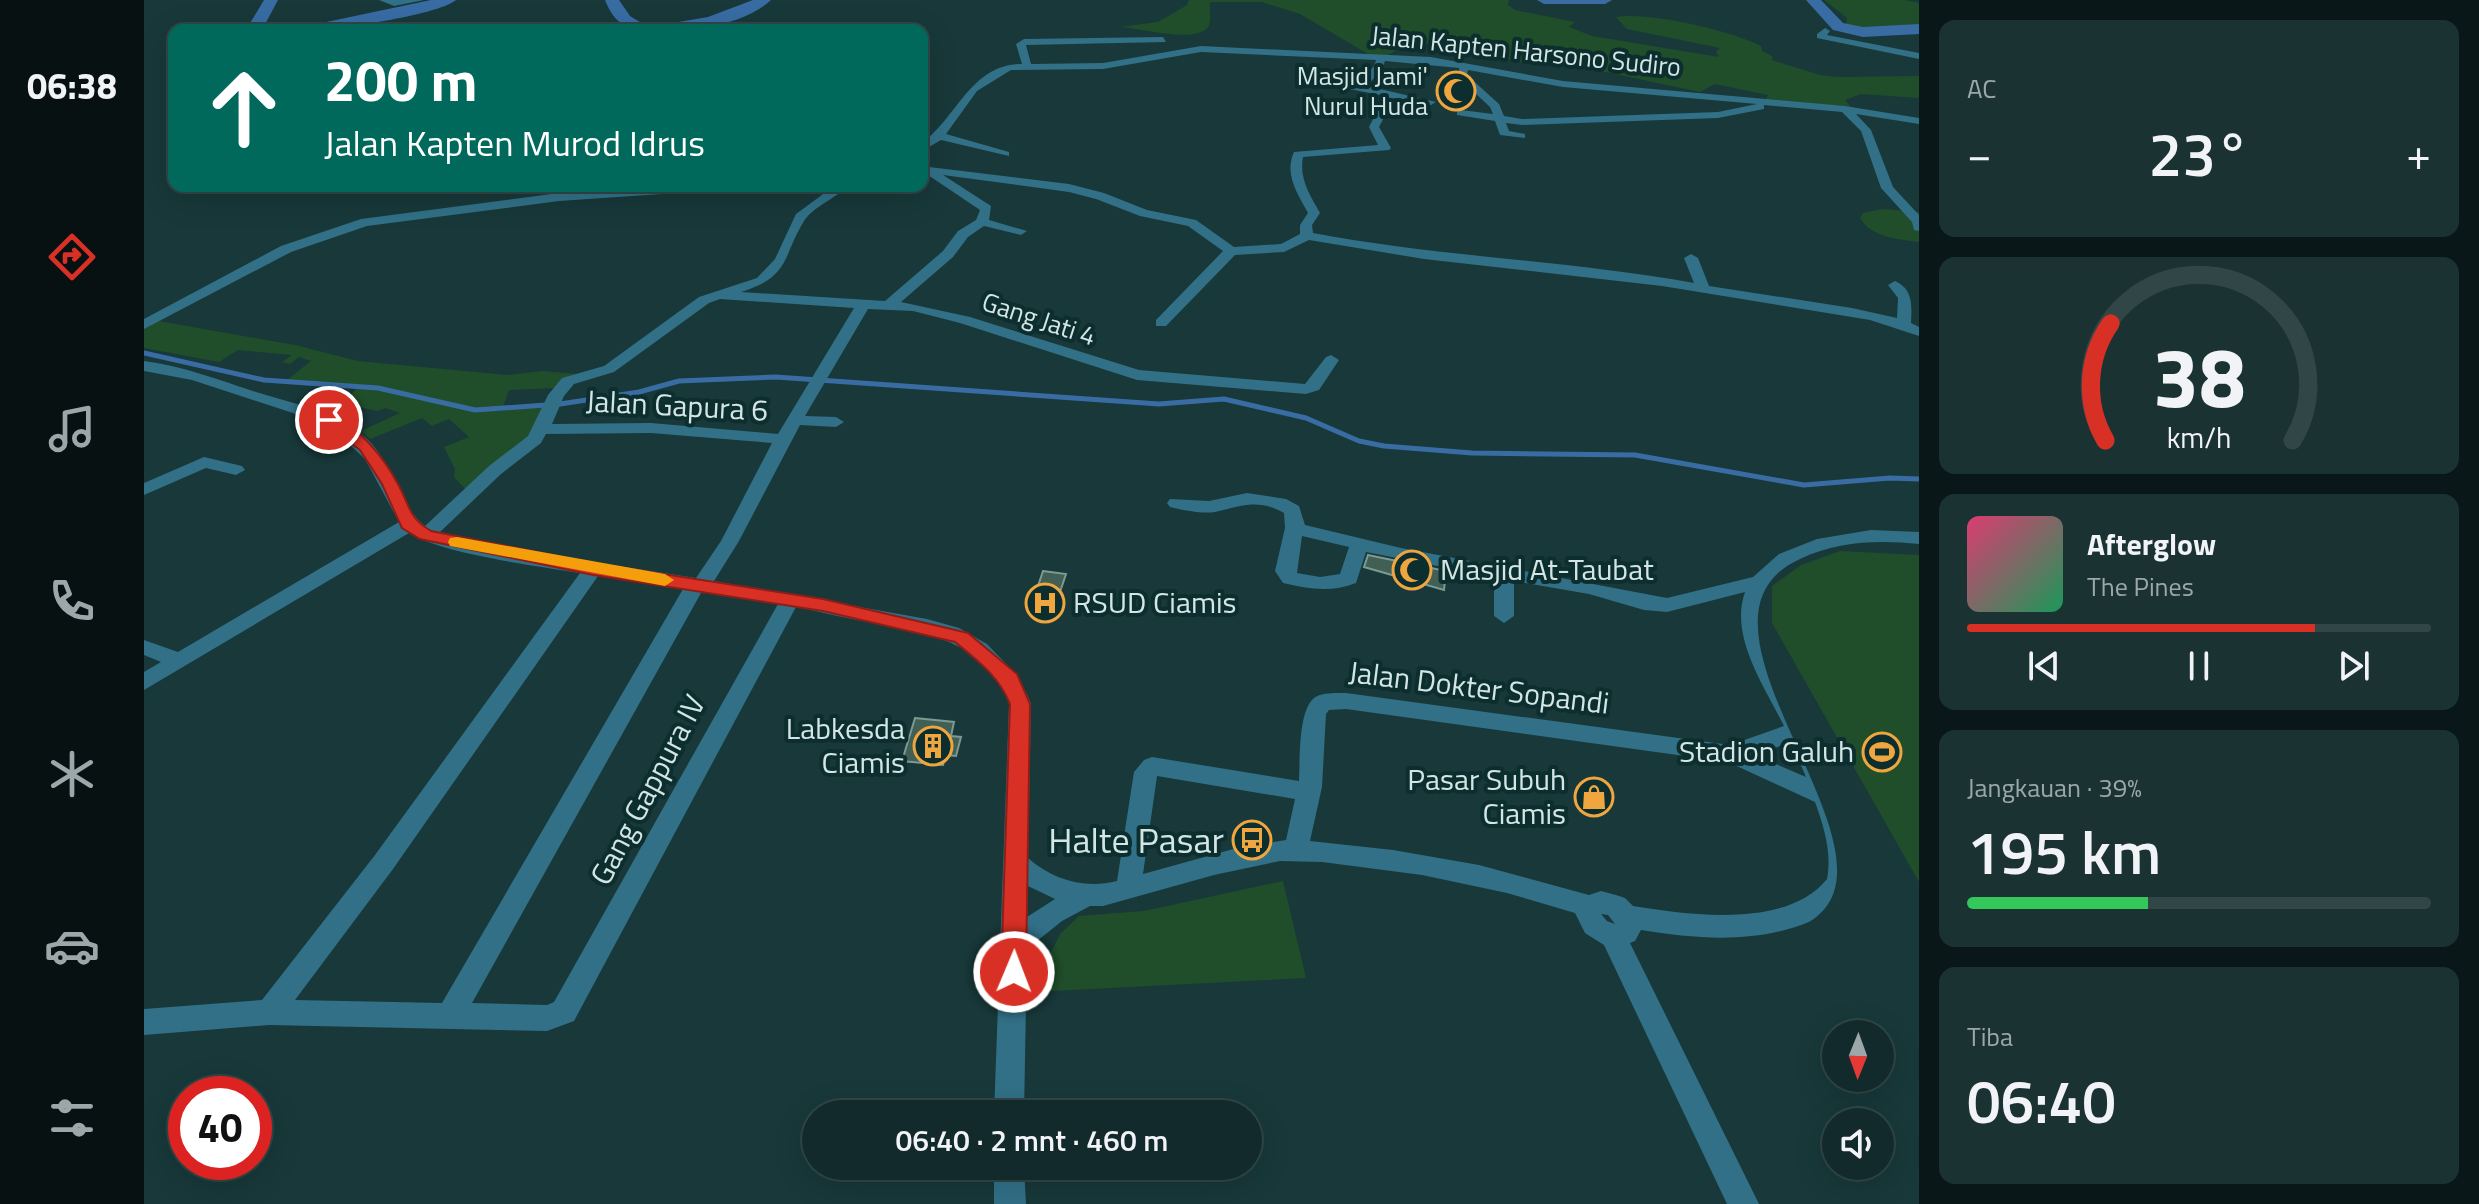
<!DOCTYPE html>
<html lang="id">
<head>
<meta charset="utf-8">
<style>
  :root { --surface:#122a2b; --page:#1b3233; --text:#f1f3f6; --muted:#9ca7a9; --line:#314647; --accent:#d93025 }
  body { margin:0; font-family:"Titillium Web",sans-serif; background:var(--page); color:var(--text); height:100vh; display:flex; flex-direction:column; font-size:30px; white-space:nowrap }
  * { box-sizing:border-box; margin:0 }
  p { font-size:26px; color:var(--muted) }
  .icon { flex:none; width:44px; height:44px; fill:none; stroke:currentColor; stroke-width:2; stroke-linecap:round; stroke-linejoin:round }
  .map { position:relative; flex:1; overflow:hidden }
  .details { display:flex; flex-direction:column; gap:20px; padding:20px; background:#0a1718; width:560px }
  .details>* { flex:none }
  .hud { position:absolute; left:24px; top:24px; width:760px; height:168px; border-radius:16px; box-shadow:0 8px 32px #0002,0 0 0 2px var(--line); background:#00695c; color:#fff; overflow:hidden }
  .needle { width:52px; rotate:181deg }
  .fabs { position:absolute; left:1678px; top:1020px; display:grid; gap:16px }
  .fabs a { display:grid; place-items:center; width:72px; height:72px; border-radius:50%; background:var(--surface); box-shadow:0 8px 32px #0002,0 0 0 2px var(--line); font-size:40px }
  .speed { position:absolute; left:24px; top:1076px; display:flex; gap:16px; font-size:40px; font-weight:700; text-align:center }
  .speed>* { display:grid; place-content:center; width:104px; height:104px; border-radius:50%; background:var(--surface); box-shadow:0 8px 32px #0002,0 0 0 2px var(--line); line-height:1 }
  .speed .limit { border:12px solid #d22; background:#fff; color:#111 }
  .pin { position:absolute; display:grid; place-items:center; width:68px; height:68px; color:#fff; margin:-34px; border:4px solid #fff; border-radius:50%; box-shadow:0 2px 8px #0007 }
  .me { position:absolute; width:88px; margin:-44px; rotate:1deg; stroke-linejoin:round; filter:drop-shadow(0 0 6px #0008) }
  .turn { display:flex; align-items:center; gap:28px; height:168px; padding:0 24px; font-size:36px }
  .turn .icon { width:104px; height:104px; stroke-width:2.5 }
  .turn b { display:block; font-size:56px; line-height:68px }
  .big { font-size:60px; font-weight:600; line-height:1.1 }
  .details .widget { flex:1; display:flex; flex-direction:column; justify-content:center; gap:12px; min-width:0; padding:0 28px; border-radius:16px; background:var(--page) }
  .details .dial { align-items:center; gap:0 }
  .dial svg { height:208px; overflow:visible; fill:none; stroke:var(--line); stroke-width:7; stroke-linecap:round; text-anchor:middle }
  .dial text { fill:var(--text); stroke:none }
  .song { display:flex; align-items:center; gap:24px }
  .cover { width:96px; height:96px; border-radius:12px; background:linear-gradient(135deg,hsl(340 70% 55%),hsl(150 70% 35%)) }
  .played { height:8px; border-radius:4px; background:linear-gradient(90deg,var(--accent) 75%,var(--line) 75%) }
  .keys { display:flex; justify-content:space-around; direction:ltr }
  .heat { display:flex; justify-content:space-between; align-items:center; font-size:44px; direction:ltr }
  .charge { height:12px; border-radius:6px; background:linear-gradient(90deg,#34c759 39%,var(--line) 0) }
  .trip { position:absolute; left:658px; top:1100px; width:460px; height:80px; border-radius:40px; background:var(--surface); box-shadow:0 8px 32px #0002,0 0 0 2px var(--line); font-weight:600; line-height:80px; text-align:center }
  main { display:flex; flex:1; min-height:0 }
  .dock { display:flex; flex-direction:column; width:144px; justify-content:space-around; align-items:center; background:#071111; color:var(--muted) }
  .dock .icon { width:56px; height:56px }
  .dock .active { color:var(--accent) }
  .dock b { font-size:36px; color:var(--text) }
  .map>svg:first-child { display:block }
  .green { fill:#204e2a }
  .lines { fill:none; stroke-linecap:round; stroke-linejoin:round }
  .stream { stroke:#386ca3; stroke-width:5 }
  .river { fill:#386ca3; fill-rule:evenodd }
  .building { fill:#425f56; stroke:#7c9a91; stroke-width:2 }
  .minor { fill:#317087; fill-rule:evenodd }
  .route { fill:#d93025; stroke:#8d1f18; stroke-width:2 }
  .slow { fill:#f59e0b }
  .labels { text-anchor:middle; stroke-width:8; stroke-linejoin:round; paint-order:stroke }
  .far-street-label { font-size:26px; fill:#d3e5e5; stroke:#0d2e2f }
  .far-poi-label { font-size:26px; fill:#d3e5e5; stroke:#0d2e2f; text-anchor:end }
  .street-label { font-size:30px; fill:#d3e5e5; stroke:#0d2e2f }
  .poi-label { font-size:30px; fill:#d3e5e5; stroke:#0d2e2f; text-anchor:end }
  .near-poi-label { font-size:36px; fill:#d3e5e5; stroke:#0d2e2f; text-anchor:end }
</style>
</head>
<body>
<main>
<nav class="dock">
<b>06:38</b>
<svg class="icon active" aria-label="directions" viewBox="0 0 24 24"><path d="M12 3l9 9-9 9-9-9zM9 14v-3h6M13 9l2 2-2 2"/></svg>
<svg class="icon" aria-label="music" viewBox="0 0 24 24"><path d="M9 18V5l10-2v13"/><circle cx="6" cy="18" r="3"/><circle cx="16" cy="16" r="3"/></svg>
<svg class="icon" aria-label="phone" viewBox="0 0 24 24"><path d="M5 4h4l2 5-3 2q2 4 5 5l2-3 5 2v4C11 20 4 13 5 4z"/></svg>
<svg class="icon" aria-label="climate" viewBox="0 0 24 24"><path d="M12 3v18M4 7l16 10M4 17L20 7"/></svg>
<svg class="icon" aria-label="car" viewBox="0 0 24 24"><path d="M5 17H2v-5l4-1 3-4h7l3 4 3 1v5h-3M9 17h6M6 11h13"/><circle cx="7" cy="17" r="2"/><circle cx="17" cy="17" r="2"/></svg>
<svg class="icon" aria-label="filters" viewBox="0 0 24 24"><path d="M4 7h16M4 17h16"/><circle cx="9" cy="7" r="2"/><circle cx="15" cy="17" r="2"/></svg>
</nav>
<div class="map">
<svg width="1775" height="1204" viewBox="0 0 1775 1204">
  <rect width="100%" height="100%" fill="#183839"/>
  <!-- green -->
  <g class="green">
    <path d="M1045,0H1365L1364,5L1371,10L1431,22L1425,27L1448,36L1575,57L1572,52L1576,48L1483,29L1472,17C1503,11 1589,31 1617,46L1618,51L1628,56V60L1676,75L1693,77L1775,76V98L1717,94L1701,100L1707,107L1622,99L1624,95L1571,84L1556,92L1452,70L1455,63L1394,56L1390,64L1324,53L1318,42L1297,40L1298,45L1266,43L1242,56L1224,54L1156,14L1118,2H1066C1065,9 1067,15 1066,21C1064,48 993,27 976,27L1014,22L1043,5Z"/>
    <polygon points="1680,0 1761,0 1775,3 1775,26 1710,30 1702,24 1703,18"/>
    <path d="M1738,209L1775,212V242C1754,239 1728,238 1716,218L1719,213Z"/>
    <polygon points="9,320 151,345 214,361 363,375 398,371 433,374 412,388 365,390 359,407 405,404 392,429 324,492 310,477 311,469 300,447 325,437 305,419 288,426 278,418 226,439 217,431 256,413 241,408 233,411 197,403 217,385 143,380 167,361 155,357 146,364 138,362 148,355 94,350 75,362 0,348 0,325"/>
    <polygon points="1696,551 1775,555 1775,882 1628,623 1628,586 1657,565"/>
    <polygon points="1139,881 1162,978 888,992 916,934 935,916 1000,911"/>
  </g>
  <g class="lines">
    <!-- stream -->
    <polyline class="stream" points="0,353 120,380 234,388 331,410 416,404 495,392 535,381 632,377 1015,404 1080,399 1162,418 1215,441 1240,446 1328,453 1491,455 1660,485 1746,478 1775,479"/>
    <!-- river -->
    <g class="river">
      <polygon points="120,0 134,0 118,30 102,30"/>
      <path d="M287,0H312C292,16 190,30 160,30L168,25Z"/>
      <path d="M461,0H475L486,16L509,30C483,30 471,25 461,0Z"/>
      <path d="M609,0H627C598,27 547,30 509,30L517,25L564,17Z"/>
      <polygon points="1393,0 1468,0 1461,4 1400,4"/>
      <polygon points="1662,0 1677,0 1699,23 1719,27 1775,24 1775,34 1719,37 1689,30"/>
    </g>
  </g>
  <!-- building -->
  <g class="building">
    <polygon points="1224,555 1302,571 1300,590 1220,567"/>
    <polygon points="899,571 922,574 916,592 893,589"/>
    <polygon points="771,718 810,722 807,736 817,737 812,756 802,755 799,765 758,761"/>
  </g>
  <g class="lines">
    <!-- minor -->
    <g class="minor">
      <polygon points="235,0 280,0 250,6"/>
      <polygon points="1681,28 1686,31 1683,35 1775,53 1775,59 1673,38 1673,34"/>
      <path d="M1019,37L1022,42L882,45L887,64L959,63L1057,46L1287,57L1419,81L1701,106L1775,118V124L1712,114L1727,130L1749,187L1775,215V231L1770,230L1768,222L1737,188L1717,131L1698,112L1620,105V109L1574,118L1378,125L1362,123L1365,131L1381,134V138L1356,135L1351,121L1313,115V111L1317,110L1349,114L1346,107L1315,78V68L1241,61L1238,69L1223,86L1292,102L1287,105L1250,98L1235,127L1247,148L1245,150L1159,157C1155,179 1166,195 1176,213L1168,225L1169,233C1295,257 1424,260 1550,283L1540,258L1547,254L1554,258L1565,286L1708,308L1753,318L1754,298L1744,285L1751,281C1769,289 1768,305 1767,323L1775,327V336L1726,320L1518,286L1280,259L1165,240L1140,252L1091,255L1022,326H1012V320L1079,251L1044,226L996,216L952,199L925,192L799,175L847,206L845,220L883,231L877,235L840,226L824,237L809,257L757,302L826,317L995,370L1161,384L1182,357L1187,355L1195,360L1175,390L1162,394L993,380L816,323L769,311L724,309L661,416L692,417L700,422L692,427L656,425L595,541L570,581L783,619L815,628L843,644L868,670L883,694L887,704L884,858C909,880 940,889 973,881L990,772L1000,760L1008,757L1155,781C1156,760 1154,711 1170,698C1178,692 1192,693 1202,693L1586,745L1640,726C1621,687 1585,637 1601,592L1523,612L1500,610L1445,594L1370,581V616L1360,623L1350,616V577L1222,552L1212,583C1187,593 1164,589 1139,583L1131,571L1141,528L1140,513C1114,498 1097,506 1071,512C1058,514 1038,510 1026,507L1023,503L1026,499L1065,501L1103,493L1142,499L1155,506L1161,525L1257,548L1523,598L1609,577L1635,554L1673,539L1727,530L1775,532V544C1734,540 1694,541 1656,559C1517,622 1775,856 1665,922C1612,944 1552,939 1497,930L1491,941L1486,943L1615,1204H1583L1460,945L1441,933L1431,913L1363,893L1278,875L1178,862L1136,861L1070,875L959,906H946L918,921L883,949L880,1114H850L865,704C842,642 787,634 730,623C704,619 678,612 652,607L430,1021L403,1031L125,1025L0,1035V1009L118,1000L231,855L436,573C393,566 299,554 265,533L0,690V672L17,662L0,655V640L34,652L255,522L221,459L190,430L161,417L48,380L0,371V361C39,366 75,380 112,392C152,405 198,411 228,444C250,469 255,505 281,526L345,466L384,436L404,395L418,378L460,366L555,297L613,278L631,259L652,214L690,186H704C692,198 669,207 660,221C637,259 647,276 597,292L741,301L799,251L814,231L832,220L836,210L781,173V169L785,167L925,184L960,193L1003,210L1052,220L1090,247L1137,244L1156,234V225L1164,213C1153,193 1140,174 1150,152L1234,145L1225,127L1241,96L1170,82L1175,79L1214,85L1230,66L1232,60L1057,52L959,69L867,70L833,91L802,134L865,152V156L797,140L778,151V143C813,118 827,64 878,64L872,44L880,39ZM1324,70L1419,87L1613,104L1574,112L1378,119L1360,116L1355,104L1323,75ZM576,299L710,308L634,434L507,423L408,424L420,396L430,384L470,372L565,303ZM507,433L628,443L577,541L552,578L390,553L296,532L357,474L397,443L402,434ZM1158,536L1205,547L1196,574L1176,577L1153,573ZM454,576L539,589L298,1003L151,1000L249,869ZM560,592L634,604L410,1002L403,1005L328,1003L557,593ZM1202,709L1584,762L1671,802C1680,827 1688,853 1683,879C1643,929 1545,915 1489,906L1481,898L1472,895L1457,891L1445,895L1335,865L1249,850L1166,841L1178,787L1182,714L1185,710ZM1647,742L1662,777L1611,755ZM1013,776L1151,799L1142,840L1093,848L999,874ZM884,886L911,899L883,917ZM1457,914L1464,915L1471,924L1463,921Z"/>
      <polygon points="523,186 582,186 576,190 415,201 223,226 147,252 0,329 0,319 137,246 217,219 415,193"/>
      <polygon points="60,457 98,466 101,470 92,475 62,468 0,495 0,483"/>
      <polygon points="850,1166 880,1166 882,1204 850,1204"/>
    </g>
  </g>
  <!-- route -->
  <path class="route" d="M185,416C215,425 241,459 255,486C266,507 265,518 287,531L449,563L679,599L824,633L873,674L886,704L882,972L878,980L870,983L861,980L857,972L866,704C855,676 834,661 811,642L679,611L449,575L276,539L258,528L238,484L216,450L179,423V417Z"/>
  <!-- slow -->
  <polygon class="slow" points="313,537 521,574 530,580 521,586 306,546 304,542 306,538"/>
  <!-- icons -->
  <defs>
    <g id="mosque-ring" transform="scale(2)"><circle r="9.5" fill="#0d2e2f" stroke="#f0a63f" stroke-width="1.5"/><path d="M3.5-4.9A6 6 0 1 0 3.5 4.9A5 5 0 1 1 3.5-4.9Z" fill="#f0a63f"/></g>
    <g id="hospital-ring" transform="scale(2)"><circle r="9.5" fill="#0d2e2f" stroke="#f0a63f" stroke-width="1.5"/><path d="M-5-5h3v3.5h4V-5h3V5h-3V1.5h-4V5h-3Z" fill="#f0a63f"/></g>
    <g id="building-ring" transform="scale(2)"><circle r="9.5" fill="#0d2e2f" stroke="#f0a63f" stroke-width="1.5"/><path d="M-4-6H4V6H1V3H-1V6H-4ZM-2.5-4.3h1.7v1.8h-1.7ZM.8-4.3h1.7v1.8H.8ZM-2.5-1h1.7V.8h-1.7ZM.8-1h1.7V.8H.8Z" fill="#f0a63f"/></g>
    <g id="stadium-ring" transform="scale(2)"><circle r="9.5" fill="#0d2e2f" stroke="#f0a63f" stroke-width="1.5"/><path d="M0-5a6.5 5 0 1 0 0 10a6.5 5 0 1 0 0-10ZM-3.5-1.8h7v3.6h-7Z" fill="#f0a63f"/></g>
    <g id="shop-ring" transform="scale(2)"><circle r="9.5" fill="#0d2e2f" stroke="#f0a63f" stroke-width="1.5"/><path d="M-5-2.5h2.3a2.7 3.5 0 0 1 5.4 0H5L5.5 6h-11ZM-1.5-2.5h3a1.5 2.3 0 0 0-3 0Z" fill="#f0a63f"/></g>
    <g id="bus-ring" transform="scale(2)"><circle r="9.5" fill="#0d2e2f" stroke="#f0a63f" stroke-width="1.5"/><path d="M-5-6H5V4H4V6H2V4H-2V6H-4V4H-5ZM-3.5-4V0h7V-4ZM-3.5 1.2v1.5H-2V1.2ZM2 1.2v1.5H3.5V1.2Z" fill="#f0a63f"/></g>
  </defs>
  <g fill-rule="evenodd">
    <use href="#mosque-ring" x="1312" y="91"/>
    <use href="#mosque-ring" x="1268" y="570"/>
    <use href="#hospital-ring" x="901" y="603"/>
    <use href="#building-ring" x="789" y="746"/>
    <use href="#stadium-ring" x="1738" y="752"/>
    <use href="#shop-ring" x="1450" y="797"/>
    <use href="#bus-ring" x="1108" y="840"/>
  </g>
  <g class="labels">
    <!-- far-street labels -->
    <g class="far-street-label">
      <text transform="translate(1382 51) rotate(6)" y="9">Jalan Kapten Harsono Sudiro</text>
      <text transform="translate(895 319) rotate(18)" y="9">Gang Jati 4</text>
    </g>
    <!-- far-poi labels -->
    <g class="far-poi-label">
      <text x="1284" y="85">Masjid Jami'<tspan x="1284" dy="30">Nurul Huda</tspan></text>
    </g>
    <!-- street labels -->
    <g class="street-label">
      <text transform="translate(533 406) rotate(3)" y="10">Jalan Gapura 6</text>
      <text transform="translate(1335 688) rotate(7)" y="10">Jalan Dokter Sopandi</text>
      <text transform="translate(504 790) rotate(-62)" y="10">Gang Gappura IV</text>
    </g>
    <!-- poi labels -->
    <g class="poi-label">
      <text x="1296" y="580" text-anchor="start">Masjid At-Taubat</text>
      <text x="929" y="613" text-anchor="start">RSUD Ciamis</text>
      <text x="761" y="739">Labkesda<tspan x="761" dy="34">Ciamis</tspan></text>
      <text x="1710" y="762">Stadion Galuh</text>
      <text x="1422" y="790">Pasar Subuh<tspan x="1422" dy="34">Ciamis</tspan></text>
    </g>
    <!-- near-poi labels -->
    <g class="near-poi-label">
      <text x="1080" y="853">Halte Pasar</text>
    </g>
  </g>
</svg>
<div class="fabs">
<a><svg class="needle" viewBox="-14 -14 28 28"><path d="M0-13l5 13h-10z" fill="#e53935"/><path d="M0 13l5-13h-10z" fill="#9ca7a9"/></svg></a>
<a><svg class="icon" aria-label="sound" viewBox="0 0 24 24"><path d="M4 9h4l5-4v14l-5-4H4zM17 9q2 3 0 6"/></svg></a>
</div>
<div class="speed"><div class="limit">40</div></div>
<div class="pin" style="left:185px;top:420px;background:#d93025"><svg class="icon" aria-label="arrive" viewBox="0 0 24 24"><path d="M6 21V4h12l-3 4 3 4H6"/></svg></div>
<svg class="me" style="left:870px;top:972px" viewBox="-20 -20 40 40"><circle r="17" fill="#d93025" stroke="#fff" stroke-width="3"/><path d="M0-11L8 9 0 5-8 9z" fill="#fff"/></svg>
<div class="trip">06:40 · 2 mnt · 460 m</div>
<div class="hud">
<div class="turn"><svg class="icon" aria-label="ahead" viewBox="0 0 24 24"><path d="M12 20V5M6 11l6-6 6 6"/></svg><div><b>200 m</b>Jalan Kapten Murod Idrus</div></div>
</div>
</div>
<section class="details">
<div class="widget"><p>AC</p>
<div class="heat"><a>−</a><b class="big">23°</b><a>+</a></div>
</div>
<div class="widget dial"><svg viewBox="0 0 100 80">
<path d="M14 69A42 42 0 1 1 86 69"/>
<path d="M14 69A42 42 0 0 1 16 24" stroke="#d93025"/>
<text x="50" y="56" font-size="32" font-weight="700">38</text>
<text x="50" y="72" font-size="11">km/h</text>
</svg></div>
<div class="widget">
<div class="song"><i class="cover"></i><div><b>Afterglow</b><p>The Pines</p></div></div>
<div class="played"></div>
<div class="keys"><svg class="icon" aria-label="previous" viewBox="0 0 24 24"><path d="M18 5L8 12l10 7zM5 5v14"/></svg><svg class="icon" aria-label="pause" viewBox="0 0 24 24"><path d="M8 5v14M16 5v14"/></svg><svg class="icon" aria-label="next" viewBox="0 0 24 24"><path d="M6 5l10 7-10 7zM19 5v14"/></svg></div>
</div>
<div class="widget"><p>Jangkauan · 39%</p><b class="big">195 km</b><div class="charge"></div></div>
<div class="widget"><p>Tiba</p><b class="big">06:40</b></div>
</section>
</main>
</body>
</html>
